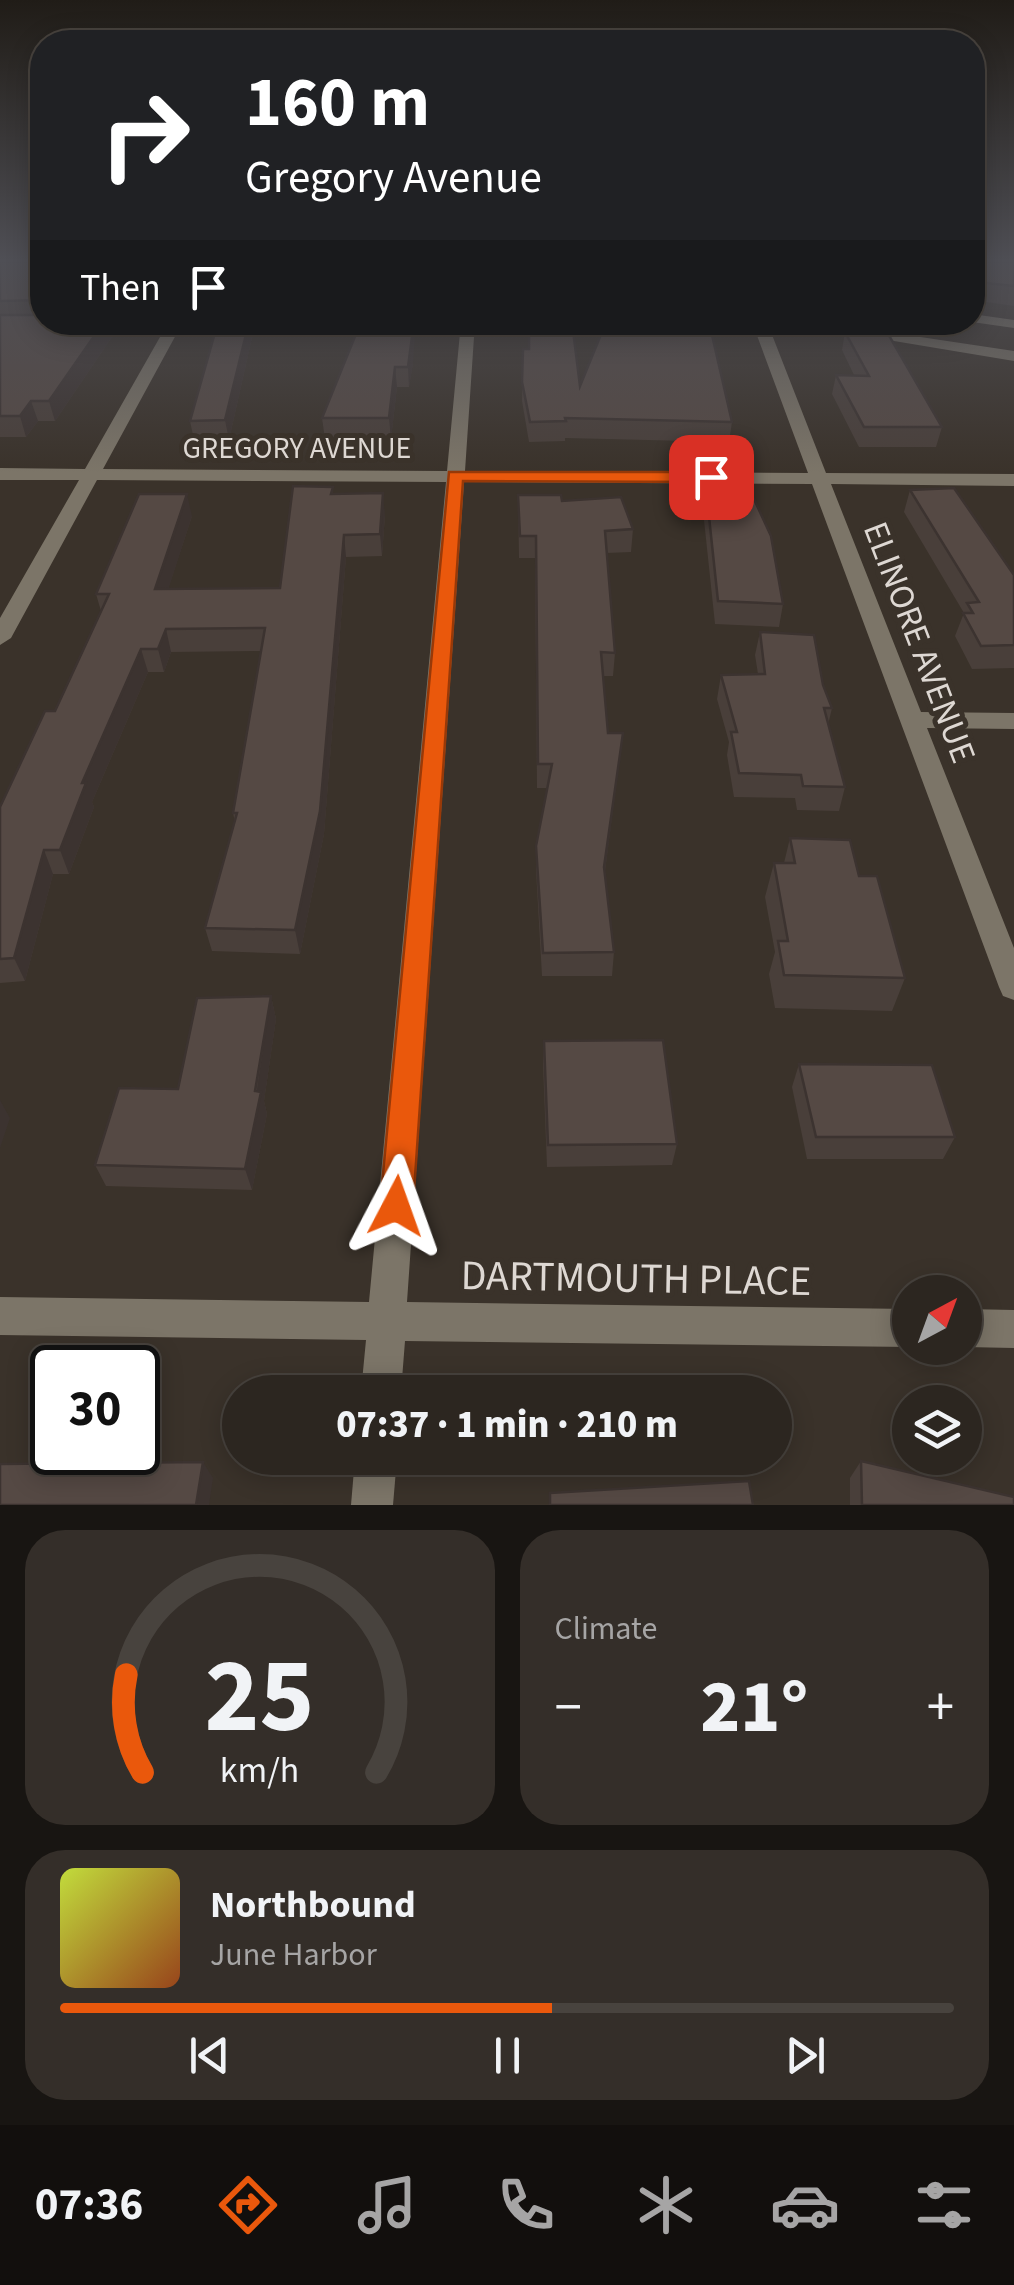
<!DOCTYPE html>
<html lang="en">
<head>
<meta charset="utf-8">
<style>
  :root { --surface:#2c2620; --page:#342e29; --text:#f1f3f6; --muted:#a6a5a5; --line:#48433e; --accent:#ea580c }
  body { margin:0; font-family:"Source Sans 3",sans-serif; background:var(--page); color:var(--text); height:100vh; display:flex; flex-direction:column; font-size:38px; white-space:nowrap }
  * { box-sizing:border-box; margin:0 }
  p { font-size:32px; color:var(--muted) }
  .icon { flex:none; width:55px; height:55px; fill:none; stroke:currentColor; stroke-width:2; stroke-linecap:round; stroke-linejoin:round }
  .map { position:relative; height:1505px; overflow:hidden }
  .panel { display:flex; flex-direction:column; gap:25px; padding:25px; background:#181512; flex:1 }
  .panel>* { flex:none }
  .hud { position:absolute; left:30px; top:30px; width:955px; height:305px; border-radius:40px; box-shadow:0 5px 25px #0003,0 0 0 2px var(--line); background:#202124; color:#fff; overflow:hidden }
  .needle { width:65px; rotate:41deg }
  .fabs { position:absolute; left:892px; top:1275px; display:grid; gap:20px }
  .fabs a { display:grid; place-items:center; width:90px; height:90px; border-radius:50%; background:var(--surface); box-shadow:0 5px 25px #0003,0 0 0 2px var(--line); font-size:50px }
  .speed { position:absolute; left:30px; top:1345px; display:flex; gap:20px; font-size:50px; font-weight:700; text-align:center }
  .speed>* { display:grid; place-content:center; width:130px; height:130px; border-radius:50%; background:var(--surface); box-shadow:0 5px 25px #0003,0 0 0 2px var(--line); line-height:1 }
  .speed .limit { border:5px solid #111; border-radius:15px; background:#fff; color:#111 }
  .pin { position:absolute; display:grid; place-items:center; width:85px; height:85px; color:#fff; margin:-42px; border-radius:20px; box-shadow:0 5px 15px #0006 }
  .me { position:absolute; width:110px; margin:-55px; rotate:4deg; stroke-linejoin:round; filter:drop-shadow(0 0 8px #0008) }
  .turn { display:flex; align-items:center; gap:35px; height:210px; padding:0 50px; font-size:45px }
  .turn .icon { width:130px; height:130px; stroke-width:2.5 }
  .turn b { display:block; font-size:70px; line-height:85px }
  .then { display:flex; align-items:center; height:95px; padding:0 50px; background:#0003; gap:20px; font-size:38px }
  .big { font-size:75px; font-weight:800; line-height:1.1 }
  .panel .widget { flex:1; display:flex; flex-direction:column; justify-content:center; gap:15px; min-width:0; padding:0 35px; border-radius:40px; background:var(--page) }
  .panel .dial { align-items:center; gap:0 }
  .dial svg { height:260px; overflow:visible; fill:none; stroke:var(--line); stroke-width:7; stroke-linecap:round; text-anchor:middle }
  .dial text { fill:var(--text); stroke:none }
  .song { display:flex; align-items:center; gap:30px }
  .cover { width:120px; height:120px; border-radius:15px; background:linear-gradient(135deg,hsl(70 70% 55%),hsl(20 70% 35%)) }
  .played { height:10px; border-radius:5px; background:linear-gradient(90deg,var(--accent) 55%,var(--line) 55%) }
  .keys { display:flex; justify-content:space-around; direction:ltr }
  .heat { display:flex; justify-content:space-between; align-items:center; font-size:55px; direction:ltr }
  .panel .tiles { flex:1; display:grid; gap:25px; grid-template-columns:1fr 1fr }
  .widget:last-child { grid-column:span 2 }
  .trip { position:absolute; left:222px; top:1375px; width:570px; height:100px; border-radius:50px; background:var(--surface); box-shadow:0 5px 25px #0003,0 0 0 2px var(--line); font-weight:800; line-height:100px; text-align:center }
  .tabs { display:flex; height:160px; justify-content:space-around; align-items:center; background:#120f0d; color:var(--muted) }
  .tabs .icon { width:70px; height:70px }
  .tabs .active { color:var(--accent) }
  .tabs b { font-size:45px; color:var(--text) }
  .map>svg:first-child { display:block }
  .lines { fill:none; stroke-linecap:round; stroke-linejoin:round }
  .minor { fill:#7c7568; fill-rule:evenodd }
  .wall { fill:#493f3a }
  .shaded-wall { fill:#3c3330 }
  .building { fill:#554944; stroke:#3c3330; stroke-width:2.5 }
  .route { fill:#ea580c; stroke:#983908; stroke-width:2.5 }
  .labels { text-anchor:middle; stroke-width:10; stroke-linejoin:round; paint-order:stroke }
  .far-street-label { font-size:30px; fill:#ded8d3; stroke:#3a322a }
  .street-label { font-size:35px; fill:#ded8d3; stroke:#3a322a }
  .near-street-label { font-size:42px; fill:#ded8d3; stroke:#3a322a }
</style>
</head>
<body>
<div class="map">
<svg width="1014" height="1505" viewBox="0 0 1014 1505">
  <rect width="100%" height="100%" fill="#3a322a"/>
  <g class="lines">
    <!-- minor -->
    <g class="minor">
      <polygon points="972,314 1014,320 1014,328 972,322"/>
      <polygon points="183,322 103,469 447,471 461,322 475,322 465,471 808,473 752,322 767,322 826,473 1014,474 1014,486 831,484 921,712 1014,713 1014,729 927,728 1014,948 1014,1000 1003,996 999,987 812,484 464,482 407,1302 910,1309 910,1347 405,1341 401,1392 361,1392 366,1340 0,1335 0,1297 369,1302 446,482 97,480 11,638 0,645 0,618 79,480 0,480 0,468 85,469 164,330 80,330 73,326 76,322"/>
      <polygon points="780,322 820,322 1014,351 1014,361"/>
      <polygon points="965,1309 1014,1310 1014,1348 965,1347"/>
      <polygon points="355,1458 397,1458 393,1505 351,1505"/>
    </g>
  </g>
  <!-- wall -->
  <g class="wall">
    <polygon points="0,262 42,262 42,322 114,334 55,421 38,421 26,437 0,437"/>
    <polygon points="972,262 1014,262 1014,306 972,300"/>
    <polygon points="218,322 271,322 267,333 253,333 229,440 194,440 190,421"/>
    <polygon points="659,322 709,322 732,422 729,442 565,438 565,441 529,442 522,401 523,349 529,349 580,386 659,326"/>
    <polygon points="360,324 413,363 409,387 397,387 391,439 325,439 322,418"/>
    <polygon points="845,332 942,427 936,447 859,447 832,394 836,375 854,375 842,350"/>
    <polygon points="333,487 333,494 385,515 382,556 346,557 324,834 300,954 212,951 205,928 235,822 233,813 261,651 171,652 164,672 148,672 92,802 94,807 69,874 53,874 25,981 0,983 0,807 55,711 101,611 96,594 192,516 168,589 280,588"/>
    <polygon points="910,490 1014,575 1014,668 972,669 955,636 964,613 904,512"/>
    <polygon points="518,495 562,501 633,529 631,552 606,553 615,653 613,676 603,676 608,733 623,733 605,871 614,952 612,976 542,976 536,870 536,846 548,788 537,788 535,558 519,558"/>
    <polygon points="707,498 783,604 779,627 715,624 704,520"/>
    <polygon points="760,632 823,685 832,708 828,725 845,787 839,811 797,810 795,798 734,797 727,755 729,742 717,699 721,675 758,674 755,655"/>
    <polygon points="790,838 905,978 892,1011 775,1008 769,974 775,952 765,897 774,863 784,863"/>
    <polygon points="271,996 276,1019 264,1101 267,1114 252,1190 106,1186 95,1165 178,1089"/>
    <polygon points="544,1041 677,1144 672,1165 547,1167 543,1064"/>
    <polygon points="799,1064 955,1137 943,1159 807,1159 792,1087"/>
    <polygon points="861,1461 1014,1505 850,1505 850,1478"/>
  </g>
  <!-- shaded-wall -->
  <g class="shaded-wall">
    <polygon points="104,322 111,322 114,334 55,421 49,401"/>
    <polygon points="249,322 252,322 253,333 229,440 225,420"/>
    <polygon points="414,322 416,322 413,363 409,387 408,367"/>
    <polygon points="395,367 397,387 391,439 389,418"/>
    <polygon points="31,401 38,421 26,437 20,416"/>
    <polygon points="383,493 385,515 382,556 380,534"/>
    <polygon points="187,494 192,516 161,612 155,589"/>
    <polygon points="344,535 346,557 324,834 300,954 295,930"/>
    <polygon points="166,629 171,652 164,672 158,649"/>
    <polygon points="141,649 148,672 92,802 94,807 69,874 60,850 82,783"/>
    <polygon points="623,733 620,756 602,891 604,867"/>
    <polygon points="44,850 53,874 25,981 14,958"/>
    <polygon points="271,996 276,1019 264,1101 267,1114 252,1190 245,1169"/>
    <polygon points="0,1100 10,1118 0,1148"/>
    <polygon points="203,1462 213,1478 209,1505 196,1505"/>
  </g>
  <!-- building -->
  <g class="building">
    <polygon points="0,262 42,262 42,300 0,301"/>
    <polygon points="972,262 1014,262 1014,286 977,282 975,289 972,289"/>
    <polygon points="0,315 42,315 42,322 104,322 49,401 31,401 20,416 0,416"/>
    <polygon points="218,322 249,322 225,420 190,421"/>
    <polygon points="367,322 414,322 408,367 395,367 389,418 322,418 360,324 367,324"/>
    <polygon points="529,322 572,322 580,386 604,327 660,326 660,322 709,322 732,422 565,418 566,421 530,422 522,382 523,349 529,349"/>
    <polygon points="845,332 887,332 942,427 864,427 836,375 869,376"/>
    <polygon points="293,486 333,487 331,494 383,493 380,534 344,535 320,811 295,930 205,928 237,813 233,813 265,628 166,629 158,649 141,649 82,783 86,783 60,850 44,850 14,958 0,959 0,807 45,711 55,711 109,594 96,594 139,494 187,494 155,589 280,588"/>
    <polygon points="954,488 1014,575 1014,645 981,646 963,613 973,613 967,603 979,602 910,490"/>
    <polygon points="518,495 561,495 562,501 621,497 633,529 605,531 615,653 601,652 608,733 623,733 604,867 614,952 543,953 536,846 552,764 538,764 536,536 520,536"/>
    <polygon points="753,497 771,536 783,604 718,601 707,498"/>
    <polygon points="760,632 814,635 823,685 832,708 824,708 845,787 803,786 801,775 739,773 731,732 737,732 721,675 765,674"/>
    <polygon points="790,838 850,840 859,876 877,876 905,978 784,975 778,941 788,941 774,863 795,863"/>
    <polygon points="271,996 255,1091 261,1092 245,1169 95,1165 119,1088 178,1089 197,998"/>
    <polygon points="663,1040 677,1144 548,1145 544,1041"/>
    <polygon points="799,1064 932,1065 955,1137 816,1137"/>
    <polygon points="861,1461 1014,1497 1014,1505 862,1505"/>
    <polygon points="203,1462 196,1505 0,1505 0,1464"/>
    <polygon points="749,1481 753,1505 550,1505 550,1493"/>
  </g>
  <!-- sky -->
  <linearGradient id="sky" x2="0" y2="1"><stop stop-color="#201c17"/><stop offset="0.55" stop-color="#4f4f55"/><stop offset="1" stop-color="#4f4f55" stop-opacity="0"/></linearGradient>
  <rect width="1014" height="473" fill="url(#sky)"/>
  <!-- route -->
  <polygon class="route" points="449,472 711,472 719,477 711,482 463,481 413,1206 408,1217 396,1222 385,1217 380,1206"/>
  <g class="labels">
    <!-- far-street labels -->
    <g class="far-street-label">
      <text x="297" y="458">GREGORY AVENUE</text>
    </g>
    <!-- street labels -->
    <g class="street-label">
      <text transform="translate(920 642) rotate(69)" y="12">ELINORE AVENUE</text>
    </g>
    <!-- near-street labels -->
    <g class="near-street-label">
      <text transform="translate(636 1277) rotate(1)" y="15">DARTMOUTH PLACE</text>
    </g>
  </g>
</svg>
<div class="fabs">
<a><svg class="needle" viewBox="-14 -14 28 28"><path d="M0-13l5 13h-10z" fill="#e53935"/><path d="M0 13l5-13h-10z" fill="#a6a5a5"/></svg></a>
<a><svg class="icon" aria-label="layers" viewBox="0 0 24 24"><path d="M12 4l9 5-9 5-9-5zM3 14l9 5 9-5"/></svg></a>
</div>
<div class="speed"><div class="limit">30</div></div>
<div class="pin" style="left:711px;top:477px;background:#d93025"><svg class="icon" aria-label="arrive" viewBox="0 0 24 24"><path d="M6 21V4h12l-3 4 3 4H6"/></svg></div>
<svg class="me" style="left:396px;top:1206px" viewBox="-20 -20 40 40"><path d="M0-17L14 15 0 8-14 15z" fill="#ea580c" stroke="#fff" stroke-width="4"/></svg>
<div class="trip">07:37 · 1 min · 210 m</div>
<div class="hud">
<div class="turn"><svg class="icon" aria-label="right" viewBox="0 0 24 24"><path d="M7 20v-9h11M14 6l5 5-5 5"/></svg><div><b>160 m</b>Gregory Avenue</div></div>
<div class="then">Then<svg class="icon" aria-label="arrive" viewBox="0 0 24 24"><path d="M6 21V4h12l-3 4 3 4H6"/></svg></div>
</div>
</div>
<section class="panel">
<div class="tiles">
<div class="widget dial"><svg viewBox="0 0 100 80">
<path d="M14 69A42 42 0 1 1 86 69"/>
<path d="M14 69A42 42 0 0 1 9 39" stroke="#ea580c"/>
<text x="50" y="56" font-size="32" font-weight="700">25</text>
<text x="50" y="72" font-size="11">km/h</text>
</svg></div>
<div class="widget"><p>Climate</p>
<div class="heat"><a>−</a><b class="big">21°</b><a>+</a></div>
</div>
<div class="widget">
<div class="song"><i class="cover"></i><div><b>Northbound</b><p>June Harbor</p></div></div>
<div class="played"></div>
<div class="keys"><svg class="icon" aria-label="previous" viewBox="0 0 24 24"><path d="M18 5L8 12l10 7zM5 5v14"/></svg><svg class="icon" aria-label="pause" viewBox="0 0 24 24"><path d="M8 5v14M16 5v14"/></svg><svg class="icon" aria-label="next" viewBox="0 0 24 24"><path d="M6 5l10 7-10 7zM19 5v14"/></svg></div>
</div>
</div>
</section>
<nav class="tabs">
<b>07:36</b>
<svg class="icon active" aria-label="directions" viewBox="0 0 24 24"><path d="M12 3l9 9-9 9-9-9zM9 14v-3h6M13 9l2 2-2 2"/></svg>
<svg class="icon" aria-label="music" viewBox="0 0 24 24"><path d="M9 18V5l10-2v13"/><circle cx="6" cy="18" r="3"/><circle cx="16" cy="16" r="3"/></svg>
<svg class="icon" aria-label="phone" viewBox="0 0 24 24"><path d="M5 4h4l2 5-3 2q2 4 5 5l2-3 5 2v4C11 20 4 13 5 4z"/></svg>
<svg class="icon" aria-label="climate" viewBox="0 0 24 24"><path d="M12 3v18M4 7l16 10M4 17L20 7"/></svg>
<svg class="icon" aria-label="car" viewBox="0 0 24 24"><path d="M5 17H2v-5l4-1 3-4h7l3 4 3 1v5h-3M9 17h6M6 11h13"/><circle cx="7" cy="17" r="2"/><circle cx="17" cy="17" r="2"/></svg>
<svg class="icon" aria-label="filters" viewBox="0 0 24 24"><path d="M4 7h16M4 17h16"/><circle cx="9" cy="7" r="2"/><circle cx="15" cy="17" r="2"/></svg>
</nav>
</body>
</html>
